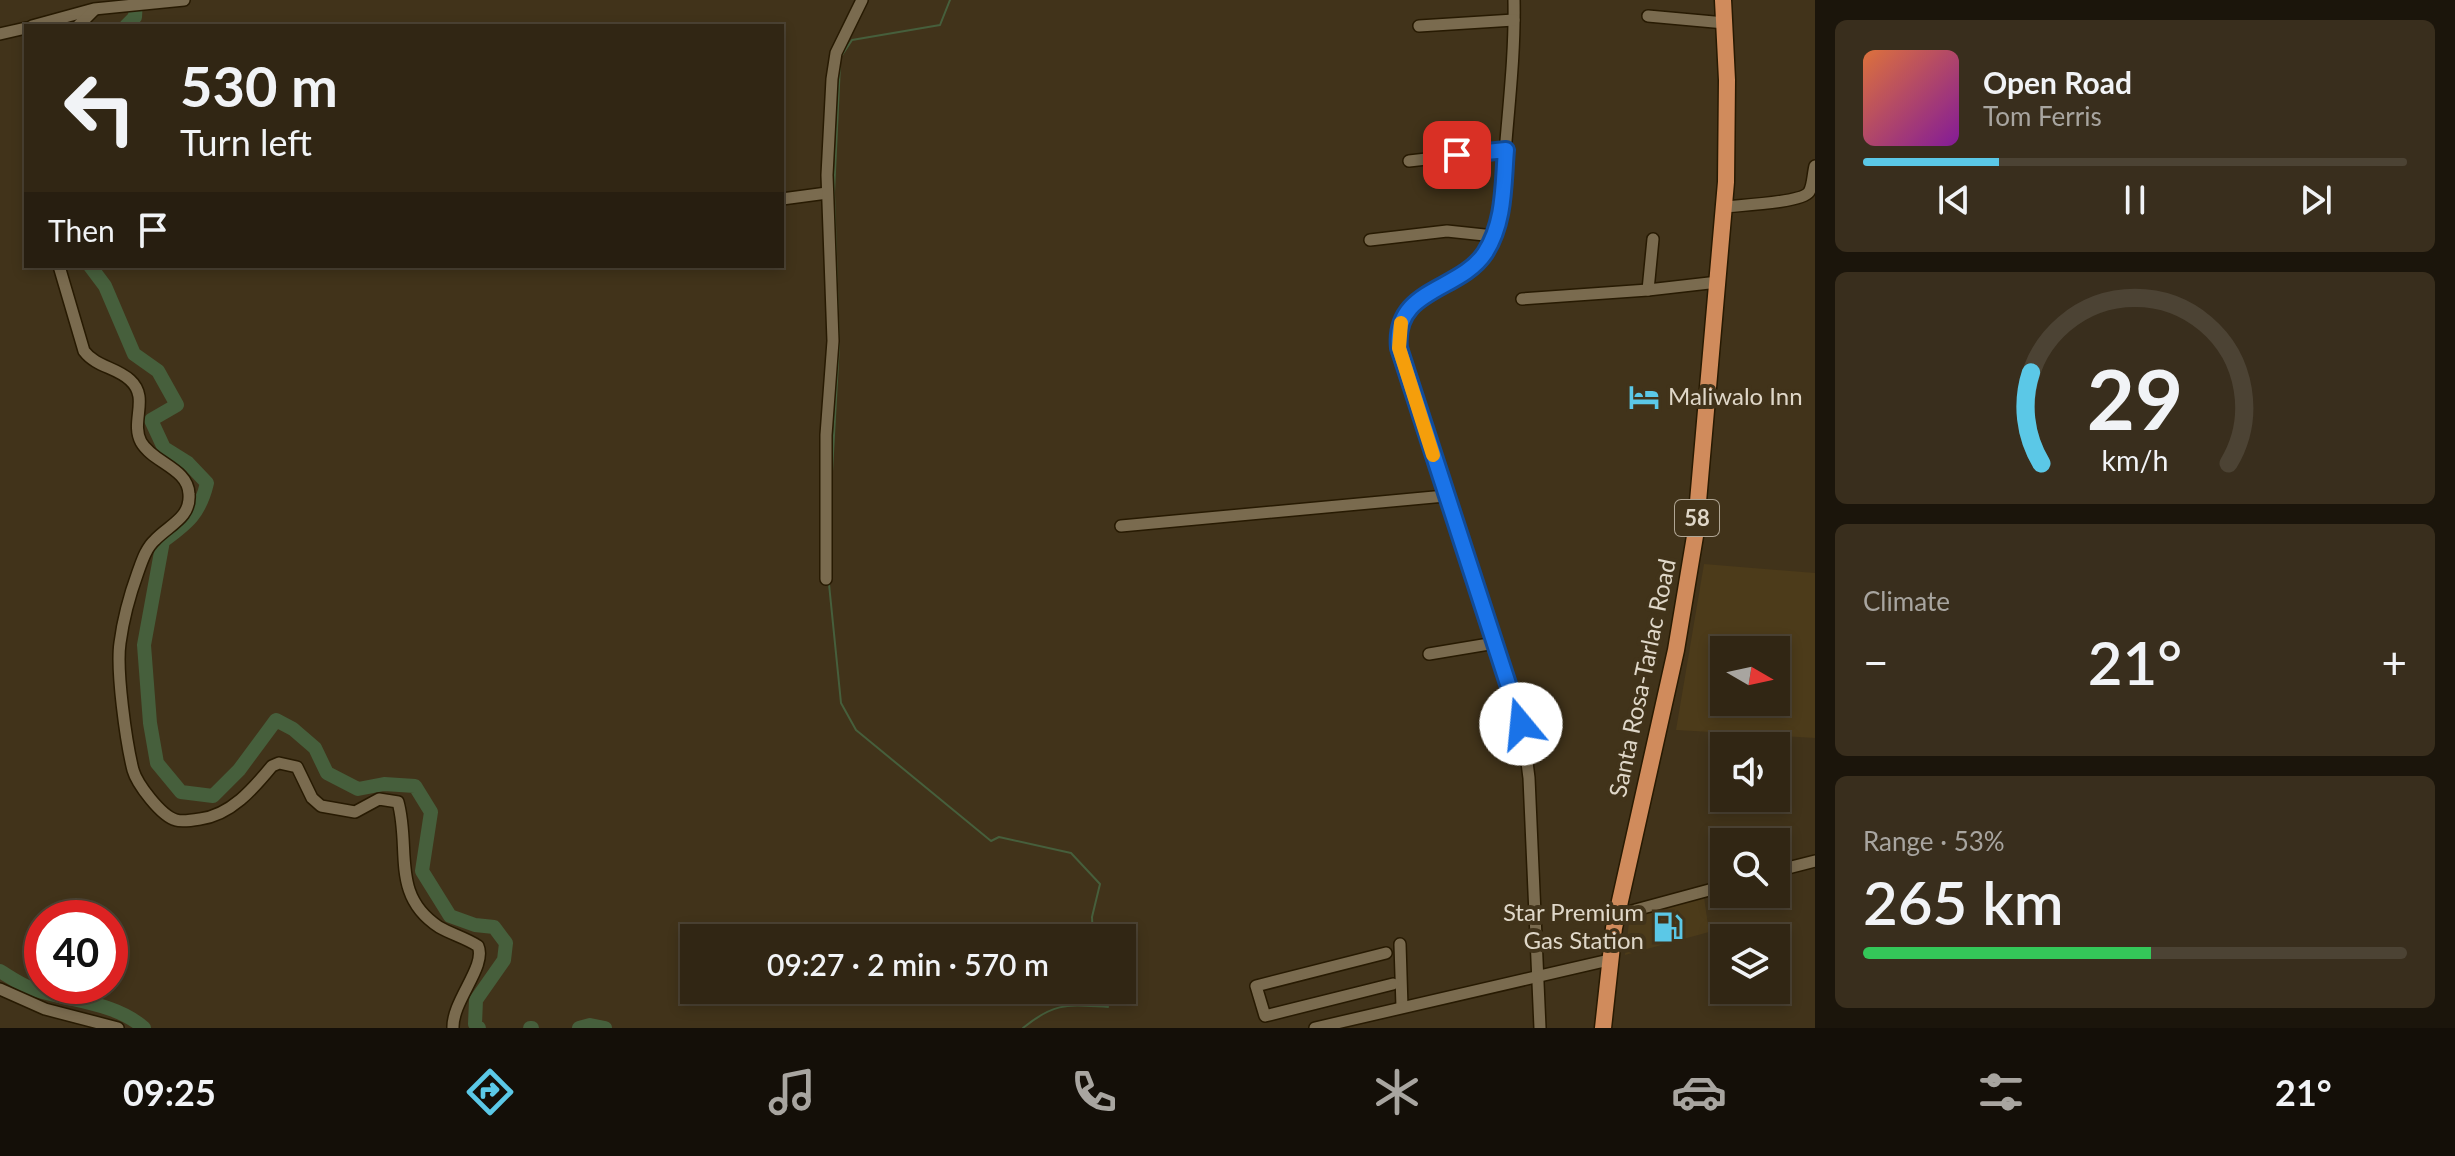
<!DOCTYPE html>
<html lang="en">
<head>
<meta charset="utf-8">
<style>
  :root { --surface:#312614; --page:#392e1d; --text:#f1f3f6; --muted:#a8a5a0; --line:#4c4334; --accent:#5bc8e7 }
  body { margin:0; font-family:Lato,sans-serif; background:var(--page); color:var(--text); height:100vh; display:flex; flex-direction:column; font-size:30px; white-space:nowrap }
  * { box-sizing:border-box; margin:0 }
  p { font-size:26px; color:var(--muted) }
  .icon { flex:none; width:44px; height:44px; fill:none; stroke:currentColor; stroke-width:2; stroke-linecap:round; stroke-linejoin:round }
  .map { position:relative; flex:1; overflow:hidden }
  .drawer { display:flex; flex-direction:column; gap:20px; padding:20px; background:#1b150b; width:640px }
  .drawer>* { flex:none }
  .hud { position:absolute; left:24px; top:24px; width:760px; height:244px; border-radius:0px; box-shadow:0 4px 12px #0003,0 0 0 2px var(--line); background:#312614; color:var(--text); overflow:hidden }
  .needle { width:52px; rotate:99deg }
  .buttons { position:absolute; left:1710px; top:636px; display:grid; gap:16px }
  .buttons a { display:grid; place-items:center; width:80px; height:80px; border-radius:0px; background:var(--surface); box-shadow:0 4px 12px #0003,0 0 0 2px var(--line); font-size:40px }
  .speed { position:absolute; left:24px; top:900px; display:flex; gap:16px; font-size:40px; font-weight:700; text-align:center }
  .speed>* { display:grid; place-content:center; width:104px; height:104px; border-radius:50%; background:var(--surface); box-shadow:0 4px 12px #0003,0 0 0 2px var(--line); line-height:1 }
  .speed .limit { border:12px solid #d22; background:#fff; color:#111 }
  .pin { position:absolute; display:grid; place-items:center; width:68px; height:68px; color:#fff; margin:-34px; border-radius:16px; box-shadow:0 4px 12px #0006 }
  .me { position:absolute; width:88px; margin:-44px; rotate:343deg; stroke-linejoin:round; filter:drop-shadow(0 0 6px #0008) }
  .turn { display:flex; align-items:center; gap:28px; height:168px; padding:0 24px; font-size:36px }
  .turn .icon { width:104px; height:104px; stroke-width:2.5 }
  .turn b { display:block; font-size:56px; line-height:68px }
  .then { display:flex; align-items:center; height:76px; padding:0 24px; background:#0003; gap:16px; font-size:30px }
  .big { font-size:60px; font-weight:600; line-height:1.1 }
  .drawer .widget { flex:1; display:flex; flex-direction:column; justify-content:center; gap:12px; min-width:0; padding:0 28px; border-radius:12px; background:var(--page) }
  .drawer .dial { align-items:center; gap:0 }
  .dial svg { height:208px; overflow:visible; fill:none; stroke:var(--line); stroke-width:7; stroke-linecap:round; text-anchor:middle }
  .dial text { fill:var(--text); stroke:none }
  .song { display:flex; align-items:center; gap:24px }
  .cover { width:96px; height:96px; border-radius:12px; background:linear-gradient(135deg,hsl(20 70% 55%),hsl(290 70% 35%)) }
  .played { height:8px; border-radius:4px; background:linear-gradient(90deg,var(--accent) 25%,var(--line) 25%) }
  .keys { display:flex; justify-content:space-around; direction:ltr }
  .heat { display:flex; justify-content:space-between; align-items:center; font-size:44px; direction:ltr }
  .charge { height:12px; border-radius:6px; background:linear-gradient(90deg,#34c759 53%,var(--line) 0) }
  .trip { position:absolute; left:680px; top:924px; width:456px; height:80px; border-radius:0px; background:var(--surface); box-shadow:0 4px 12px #0003,0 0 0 2px var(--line); font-weight:600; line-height:80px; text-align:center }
  .dock { display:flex; height:128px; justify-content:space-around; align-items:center; background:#140f08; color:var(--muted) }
  .dock .icon { width:56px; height:56px }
  .dock .current { color:var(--accent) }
  .dock b { font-size:36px; color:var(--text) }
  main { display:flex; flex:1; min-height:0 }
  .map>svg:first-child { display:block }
  .built { fill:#4c3b1a; fill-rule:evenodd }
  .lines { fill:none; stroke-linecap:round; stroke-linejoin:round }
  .stream { stroke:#465f3c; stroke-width:2 }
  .river { stroke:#465f3c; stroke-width:14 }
  .minor-casing { stroke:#271a02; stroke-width:14 }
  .highway-casing { stroke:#271a02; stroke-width:19 }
  .minor { stroke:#7a6b4f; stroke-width:11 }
  .highway { stroke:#d08b5c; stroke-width:16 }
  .route-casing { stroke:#114b97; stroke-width:20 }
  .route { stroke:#1a73e8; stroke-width:14 }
  .slow { stroke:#f59e0b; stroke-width:14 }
  .labels { text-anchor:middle; stroke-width:8; stroke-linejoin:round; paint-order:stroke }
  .shield { fill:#41331a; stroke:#b0a694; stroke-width:2 }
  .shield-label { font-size:22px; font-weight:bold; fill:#dfd7c8 }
  .poi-label { font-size:24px; fill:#dfd7c8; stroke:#41331a; text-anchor:start }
  .street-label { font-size:24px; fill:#dfd7c8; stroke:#41331a }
</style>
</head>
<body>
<main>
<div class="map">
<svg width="1815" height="1028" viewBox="0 0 1815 1028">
  <rect width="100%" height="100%" fill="#41331a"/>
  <!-- built -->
  <g class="built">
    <path d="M1704,564L1815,573V738L1676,730ZM1724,650H1776V702H1724Z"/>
    <polygon points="1704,897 1709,932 1625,955 1630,915"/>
  </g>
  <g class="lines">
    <!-- stream -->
    <g class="stream">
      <polyline points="842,55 852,40 940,25 950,0"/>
      <polyline points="831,490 839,344 834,193 840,64"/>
      <polyline points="829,584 841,703 856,730 991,841 999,837 1071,853 1100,884 1092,917 1093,938"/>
      <path d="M1023,1028C1056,1001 1069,1005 1108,1007L1103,990"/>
    </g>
    <!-- river -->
    <g class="river">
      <polyline points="126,26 135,17 136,0"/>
      <path d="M90,266L105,286L134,354L158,371L177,405L151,420L164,448L188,463L207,483C200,513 188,523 163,541L144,645L150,723L157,763L181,792L213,796L239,770L276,720L293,729L315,748L327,773L358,789L384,784L415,786L431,812L422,871L450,916L475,925L494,927L506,943L504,960L476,1000L475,1024L479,1028"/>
      <path d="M0,971C10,977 21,985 33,989C69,1001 115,1002 144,1028"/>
      <polyline points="530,1028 532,1028"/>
      <polyline points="579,1028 590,1025 605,1028"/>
    </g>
    <!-- minor casing -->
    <g class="minor-casing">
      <g id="minor">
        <path d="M1514,0C1515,47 1510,94 1506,141C1504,168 1506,195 1500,221C1497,233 1490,245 1484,254C1459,290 1398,289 1398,342L1445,496L1523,731L1529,778L1540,1028"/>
        <polyline points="1648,16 1725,23"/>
        <polyline points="32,26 94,9 184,0"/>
        <polyline points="78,26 94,10"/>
        <polyline points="1419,26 1514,20"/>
        <polyline points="0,34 26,28"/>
        <polyline points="1409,161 1506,150"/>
        <polyline points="782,199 827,193"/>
        <path d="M1724,207C1740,205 1801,203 1809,192C1813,186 1813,173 1815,166"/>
        <polyline points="1370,240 1447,231 1494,236"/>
        <path d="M59,266L84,351C96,367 116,367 130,380C150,398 130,421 141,442C153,463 188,468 189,494C191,518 169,525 155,540C146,548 142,561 138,572C130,594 123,620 120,643C116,670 126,742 133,770C137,784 161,816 176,820C182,822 194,820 200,819C231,815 253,789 272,766L279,763L297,767L312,798L321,806L355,812L379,799L398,802C411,849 390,895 439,927C451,934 466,938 478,946C487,966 452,1001 453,1028"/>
        <polyline points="1648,290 1653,239"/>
        <polyline points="1522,299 1648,290 1718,282"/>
        <polyline points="1121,526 1445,496"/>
        <polyline points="826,579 826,435 833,341 827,175 832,79 836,53 862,0"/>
        <polyline points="1429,654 1495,643"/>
        <polyline points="1776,871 1815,861"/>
        <polyline points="1617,915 1724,886"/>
        <polyline points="1400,944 1402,1007"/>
        <polyline points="1386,953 1256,986 1265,1016 1393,984"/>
        <polyline points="0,989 45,1009 118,1028"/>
        <polyline points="1315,1028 1609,960"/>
      </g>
    </g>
    <!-- highway casing -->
    <g class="highway-casing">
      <polyline id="highway" points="1603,1028 1614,928 1676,650 1695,536 1726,182 1727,80 1723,0"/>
    </g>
    <!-- minor -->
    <use href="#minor" class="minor"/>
    <!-- highway -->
    <use href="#highway" class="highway"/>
  </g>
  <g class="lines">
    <!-- route casing -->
    <g class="route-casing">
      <path id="route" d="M1457,155L1506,150C1503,185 1505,222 1485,253C1459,292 1393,288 1399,348L1521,724"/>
    </g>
    <!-- route -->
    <use href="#route" class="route"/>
    <!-- slow -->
    <polyline class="slow" points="1401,323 1399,348 1433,455"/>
  </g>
  <!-- icons -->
  <defs>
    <g id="hotel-bare" transform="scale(2.4)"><path d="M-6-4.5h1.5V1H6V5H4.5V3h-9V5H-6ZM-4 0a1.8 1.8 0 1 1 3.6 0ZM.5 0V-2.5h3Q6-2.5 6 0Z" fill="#5bc8e7" stroke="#41331a" stroke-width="2.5" paint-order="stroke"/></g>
    <g id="fuel-bare" transform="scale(2.4)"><path d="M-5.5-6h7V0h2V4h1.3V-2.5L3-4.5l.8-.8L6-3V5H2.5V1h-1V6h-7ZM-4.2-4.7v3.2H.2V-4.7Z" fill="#5bc8e7" stroke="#41331a" stroke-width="2.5" paint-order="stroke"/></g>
  </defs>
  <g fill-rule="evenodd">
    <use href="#hotel-bare" x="1644" y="397"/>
    <use href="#fuel-bare" x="1668" y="927"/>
  </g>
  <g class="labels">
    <!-- shield labels -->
    <rect class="shield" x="1675" y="500" width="44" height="36" rx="6"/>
    <g class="shield-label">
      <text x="1697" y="526">58</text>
    </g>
    <!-- poi labels -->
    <g class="poi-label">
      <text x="1668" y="405">Maliwalo Inn</text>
      <text x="1644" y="921" text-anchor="end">Star Premium<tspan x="1644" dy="28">Gas Station</tspan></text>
    </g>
    <!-- street labels -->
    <g class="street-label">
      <text transform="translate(1643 678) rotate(-78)" y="8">Santa Rosa-Tarlac Road</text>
    </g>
  </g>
</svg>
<div class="buttons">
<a><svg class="needle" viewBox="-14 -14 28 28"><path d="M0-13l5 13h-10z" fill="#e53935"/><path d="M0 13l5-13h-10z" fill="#a8a5a0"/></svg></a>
<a><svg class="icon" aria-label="sound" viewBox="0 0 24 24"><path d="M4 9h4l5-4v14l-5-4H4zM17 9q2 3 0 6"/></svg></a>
<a><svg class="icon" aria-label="search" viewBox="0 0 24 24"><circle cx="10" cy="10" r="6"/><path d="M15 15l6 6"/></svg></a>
<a><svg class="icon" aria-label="layers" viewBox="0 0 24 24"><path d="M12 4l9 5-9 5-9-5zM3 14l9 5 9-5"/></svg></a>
</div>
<div class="speed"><div class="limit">40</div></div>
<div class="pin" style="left:1457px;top:155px;background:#d93025"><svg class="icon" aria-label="arrive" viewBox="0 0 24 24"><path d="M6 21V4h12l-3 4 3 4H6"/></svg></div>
<svg class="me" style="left:1521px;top:724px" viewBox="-20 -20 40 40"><circle r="19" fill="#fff"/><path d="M0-13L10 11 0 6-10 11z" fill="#1a73e8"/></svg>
<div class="trip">09:27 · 2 min · 570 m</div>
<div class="hud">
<div class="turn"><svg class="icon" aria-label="left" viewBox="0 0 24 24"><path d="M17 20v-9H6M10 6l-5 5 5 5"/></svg><div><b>530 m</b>Turn left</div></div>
<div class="then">Then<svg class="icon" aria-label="arrive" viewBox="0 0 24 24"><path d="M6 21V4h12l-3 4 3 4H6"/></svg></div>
</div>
</div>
<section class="drawer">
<div class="widget">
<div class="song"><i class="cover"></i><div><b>Open Road</b><p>Tom Ferris</p></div></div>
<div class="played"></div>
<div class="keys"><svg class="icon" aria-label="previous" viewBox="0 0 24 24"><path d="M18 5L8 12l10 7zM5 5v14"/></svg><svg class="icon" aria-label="pause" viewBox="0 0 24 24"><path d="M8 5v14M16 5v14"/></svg><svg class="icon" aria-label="next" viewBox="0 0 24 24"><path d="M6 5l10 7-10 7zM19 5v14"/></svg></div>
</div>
<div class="widget dial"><svg viewBox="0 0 100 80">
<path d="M14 69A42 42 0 1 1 86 69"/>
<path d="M14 69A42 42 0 0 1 10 34" stroke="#5bc8e7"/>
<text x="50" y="56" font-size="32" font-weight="700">29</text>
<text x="50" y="72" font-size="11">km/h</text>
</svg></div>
<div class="widget"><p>Climate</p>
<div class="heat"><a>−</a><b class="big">21°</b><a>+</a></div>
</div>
<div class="widget"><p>Range · 53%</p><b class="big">265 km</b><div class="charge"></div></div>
</section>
</main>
<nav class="dock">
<b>09:25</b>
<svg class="icon current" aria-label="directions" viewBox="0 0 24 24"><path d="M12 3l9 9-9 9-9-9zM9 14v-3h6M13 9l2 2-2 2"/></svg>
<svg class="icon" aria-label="music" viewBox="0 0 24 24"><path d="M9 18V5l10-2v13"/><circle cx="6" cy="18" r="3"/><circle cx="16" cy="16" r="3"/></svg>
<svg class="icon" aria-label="phone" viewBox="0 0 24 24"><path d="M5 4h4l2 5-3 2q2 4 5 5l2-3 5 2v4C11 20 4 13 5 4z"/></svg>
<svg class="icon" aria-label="climate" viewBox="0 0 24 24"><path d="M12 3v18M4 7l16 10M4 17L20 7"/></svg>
<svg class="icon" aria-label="car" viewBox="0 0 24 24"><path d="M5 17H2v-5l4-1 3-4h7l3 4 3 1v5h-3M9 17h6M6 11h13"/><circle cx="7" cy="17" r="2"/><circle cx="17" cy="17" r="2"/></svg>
<svg class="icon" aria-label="filters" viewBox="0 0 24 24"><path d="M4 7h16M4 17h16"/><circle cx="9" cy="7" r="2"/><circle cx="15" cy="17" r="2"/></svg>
<b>21°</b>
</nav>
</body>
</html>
